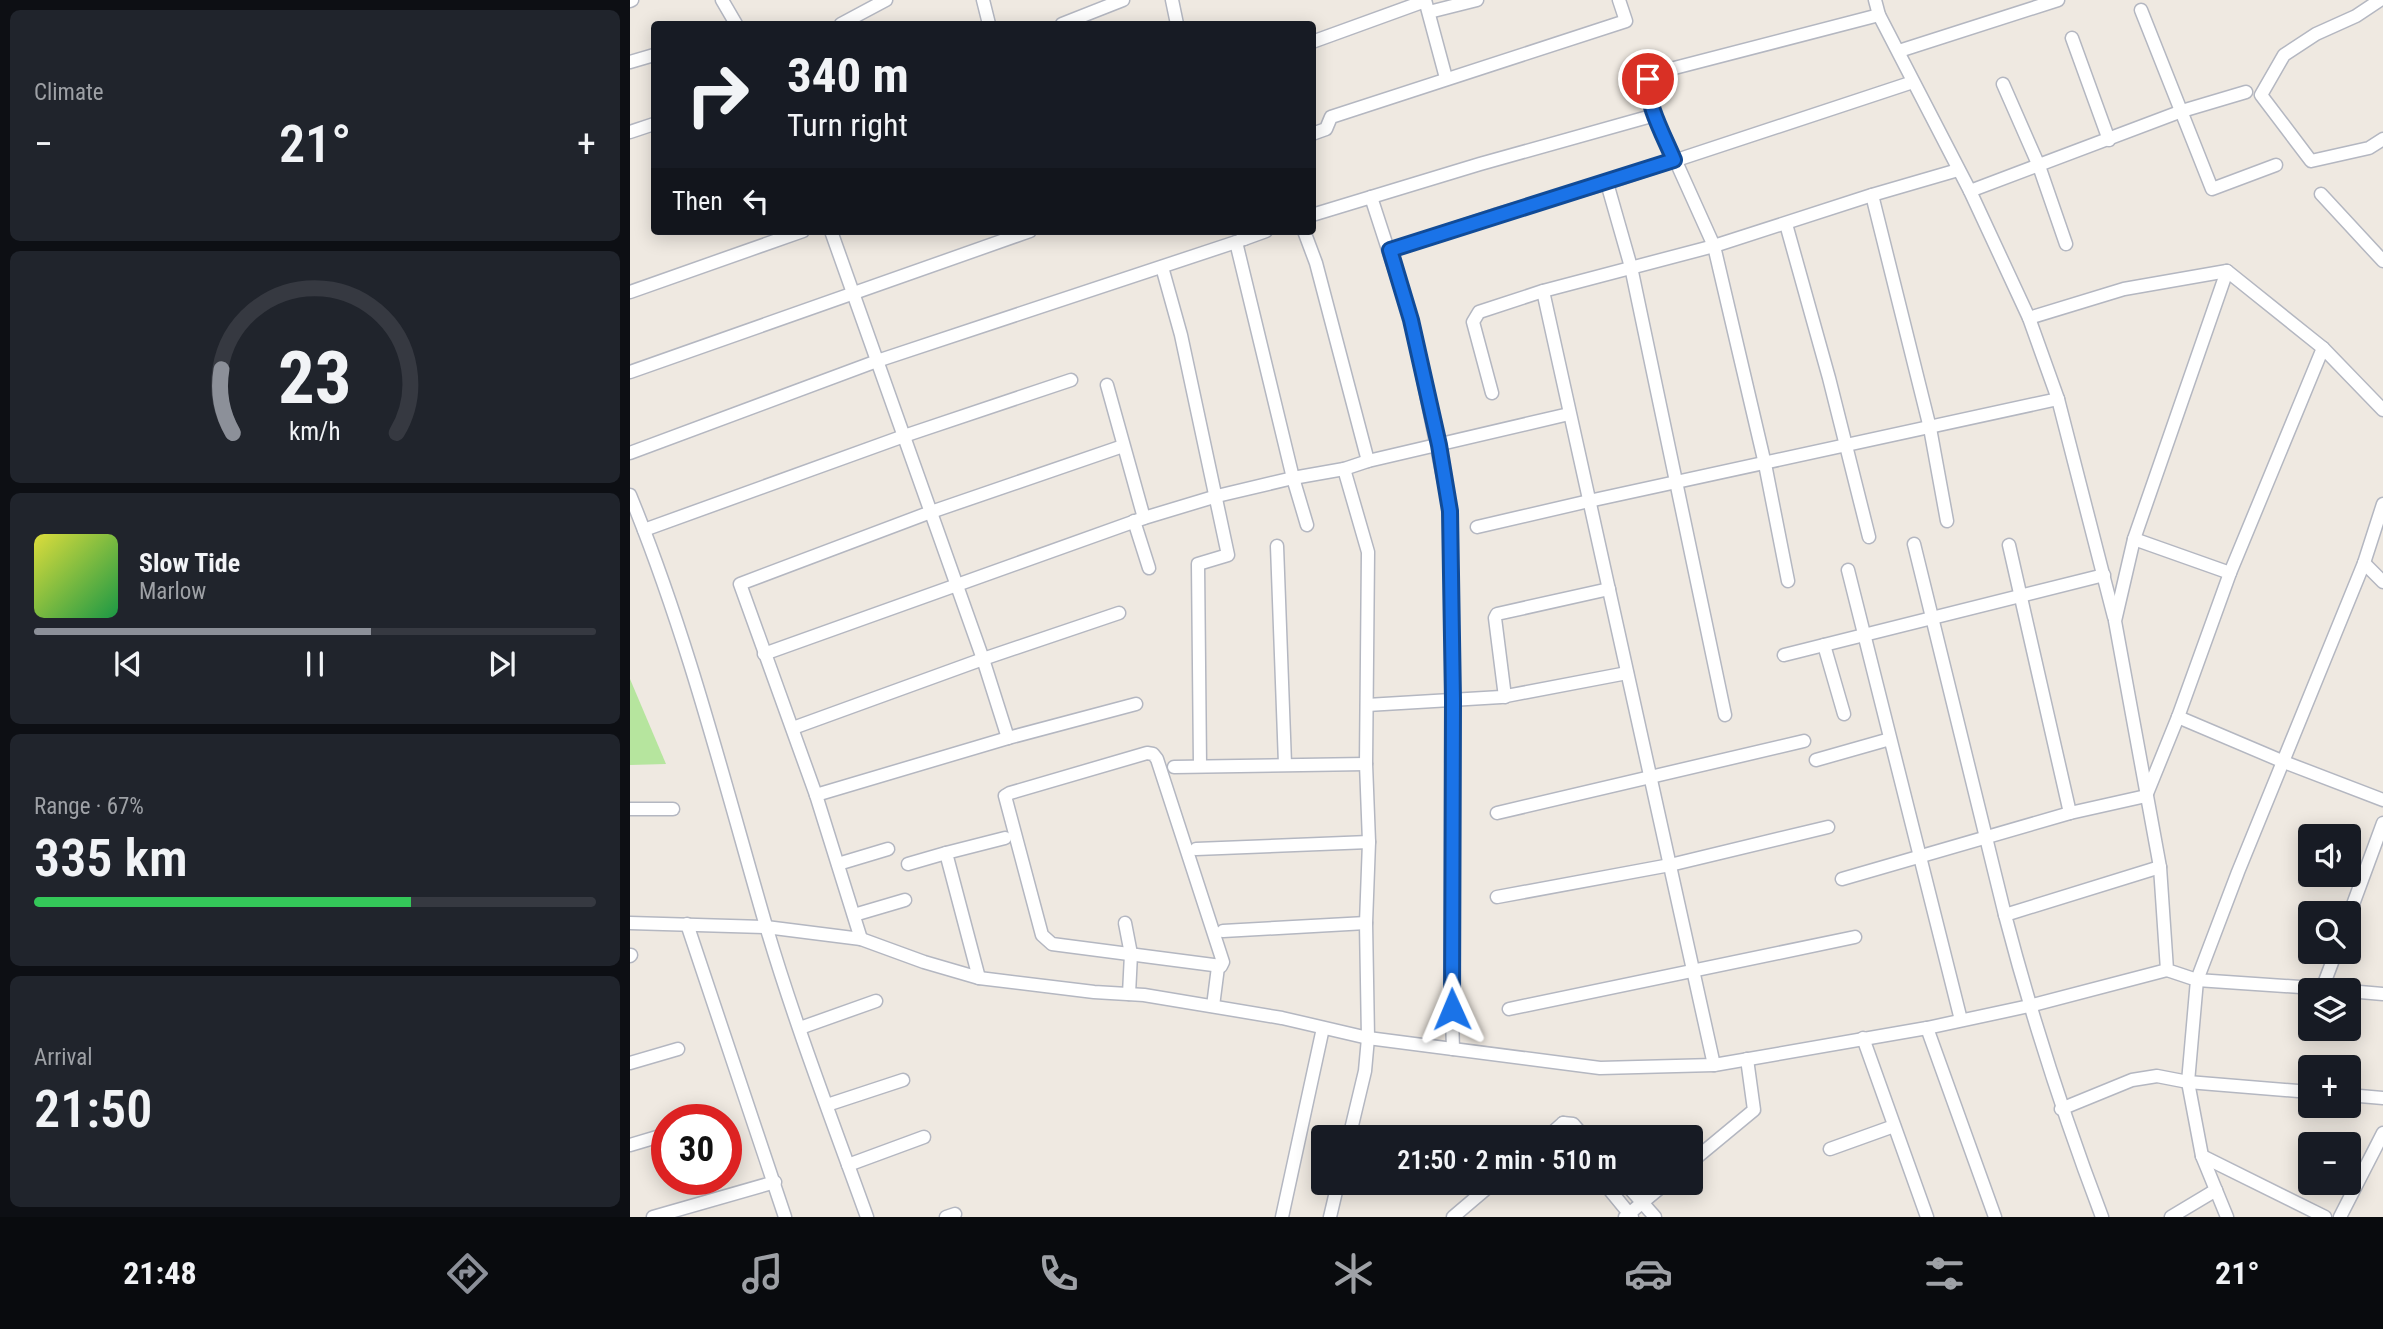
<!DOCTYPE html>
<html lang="en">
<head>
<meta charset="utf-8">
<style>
  :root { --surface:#171b24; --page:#20242c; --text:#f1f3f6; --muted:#9ea1a6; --line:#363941; --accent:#8c9099 }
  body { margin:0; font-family:"Roboto Condensed",sans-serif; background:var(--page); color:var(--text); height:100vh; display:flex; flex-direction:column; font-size:26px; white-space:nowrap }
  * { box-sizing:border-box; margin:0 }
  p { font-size:23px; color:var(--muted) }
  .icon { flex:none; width:38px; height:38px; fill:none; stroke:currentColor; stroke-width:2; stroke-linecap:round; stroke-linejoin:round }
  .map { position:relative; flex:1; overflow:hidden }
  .drawer { display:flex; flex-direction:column; gap:10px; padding:10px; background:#0d0f14; width:630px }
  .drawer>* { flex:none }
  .hud { position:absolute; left:21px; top:21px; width:665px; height:214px; border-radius:7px; box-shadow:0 4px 18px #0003; background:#171b24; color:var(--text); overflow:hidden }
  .tools { position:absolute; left:1668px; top:824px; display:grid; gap:14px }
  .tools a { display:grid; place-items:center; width:63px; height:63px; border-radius:7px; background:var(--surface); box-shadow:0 4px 18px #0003; font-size:35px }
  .speed { position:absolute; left:21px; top:1104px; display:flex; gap:14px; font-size:35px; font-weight:700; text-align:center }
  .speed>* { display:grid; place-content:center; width:91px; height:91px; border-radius:50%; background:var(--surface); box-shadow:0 4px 18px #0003; line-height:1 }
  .speed .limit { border:10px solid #d22; background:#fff; color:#111 }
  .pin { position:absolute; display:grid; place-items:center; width:60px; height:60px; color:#fff; margin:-30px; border:4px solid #fff; border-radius:50%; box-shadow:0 2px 7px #0007 }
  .me { position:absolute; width:77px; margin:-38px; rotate:359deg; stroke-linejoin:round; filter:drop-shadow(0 0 5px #0008) }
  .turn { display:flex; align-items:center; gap:24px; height:147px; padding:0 21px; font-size:32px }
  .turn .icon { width:91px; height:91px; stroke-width:2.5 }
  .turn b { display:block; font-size:49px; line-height:60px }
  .then { display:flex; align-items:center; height:66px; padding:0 21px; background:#0003; gap:14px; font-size:26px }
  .big { font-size:52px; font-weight:600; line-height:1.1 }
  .drawer .card { flex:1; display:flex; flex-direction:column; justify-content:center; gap:10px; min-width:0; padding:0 24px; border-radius:10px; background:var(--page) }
  .drawer .dial { align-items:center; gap:0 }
  .dial svg { height:182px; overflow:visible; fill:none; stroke:var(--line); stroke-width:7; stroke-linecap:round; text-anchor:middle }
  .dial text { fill:var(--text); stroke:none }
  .song { display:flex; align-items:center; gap:21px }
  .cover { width:84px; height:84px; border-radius:10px; background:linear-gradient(135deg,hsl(60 70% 55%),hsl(140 70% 35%)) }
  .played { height:7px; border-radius:4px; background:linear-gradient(90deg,var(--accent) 60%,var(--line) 60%) }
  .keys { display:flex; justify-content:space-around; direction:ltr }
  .heat { display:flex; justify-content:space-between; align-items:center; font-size:38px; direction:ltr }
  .charge { height:10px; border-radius:5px; background:linear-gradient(90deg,#34c759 67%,var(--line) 0) }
  .trip { position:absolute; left:681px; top:1125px; width:392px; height:70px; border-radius:7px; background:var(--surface); box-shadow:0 4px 18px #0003; font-weight:600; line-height:70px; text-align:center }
  .tabs { display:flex; height:112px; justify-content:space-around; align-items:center; background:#090b0e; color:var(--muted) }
  .tabs .icon { width:49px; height:49px }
  .tabs .on { color:var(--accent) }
  .tabs b { font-size:32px; color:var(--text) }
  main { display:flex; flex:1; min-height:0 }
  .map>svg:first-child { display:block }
  .green { fill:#b6e59e }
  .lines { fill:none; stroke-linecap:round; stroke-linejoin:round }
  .minor-casing { stroke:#b4b7c1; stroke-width:15 }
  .minor { stroke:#fff; stroke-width:12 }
  .route-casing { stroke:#114b97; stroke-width:18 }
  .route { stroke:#1a73e8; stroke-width:12 }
</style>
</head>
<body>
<main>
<section class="drawer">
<div class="card"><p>Climate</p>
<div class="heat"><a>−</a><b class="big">21°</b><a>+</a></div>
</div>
<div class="card dial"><svg viewBox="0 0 100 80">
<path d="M14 69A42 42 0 1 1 86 69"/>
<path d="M14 69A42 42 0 0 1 9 41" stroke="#8c9099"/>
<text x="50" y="56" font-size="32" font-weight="700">23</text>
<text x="50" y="72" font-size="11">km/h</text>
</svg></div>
<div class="card">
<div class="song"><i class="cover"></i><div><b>Slow Tide</b><p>Marlow</p></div></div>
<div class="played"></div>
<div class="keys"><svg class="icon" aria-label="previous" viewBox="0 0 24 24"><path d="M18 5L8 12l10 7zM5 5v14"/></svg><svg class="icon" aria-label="pause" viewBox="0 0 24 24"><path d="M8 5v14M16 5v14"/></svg><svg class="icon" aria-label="next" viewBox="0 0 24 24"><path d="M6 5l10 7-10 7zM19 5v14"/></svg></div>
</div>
<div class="card"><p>Range · 67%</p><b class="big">335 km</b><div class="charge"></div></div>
<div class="card"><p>Arrival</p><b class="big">21:50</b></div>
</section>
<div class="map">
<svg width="1753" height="1217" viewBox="0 0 1753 1217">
  <rect width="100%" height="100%" fill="#efe9e1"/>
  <!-- green -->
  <polygon class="green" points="0,679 36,764 0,765"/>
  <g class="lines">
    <!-- minor casing -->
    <g class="minor-casing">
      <g id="minor">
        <polyline points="92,0 106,24"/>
        <polyline points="353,0 359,24"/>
        <polyline points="542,0 547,24"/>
        <polyline points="795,0 816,78"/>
        <polyline points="1245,0 1249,15 1340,191 1399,318 1428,399 1484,617"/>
        <polyline points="1750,0 1726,16 1686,34 1654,55 1631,95 1681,161 1739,148 1753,139"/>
        <polyline points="0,1 2,0"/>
        <polyline points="1511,10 1582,189 1646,165"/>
        <polyline points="799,12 847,0"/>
        <polyline points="211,24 256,0"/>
        <polyline points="432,24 493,0"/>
        <polyline points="1442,38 1479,140"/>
        <polyline points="682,42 795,1"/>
        <polyline points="1269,51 1428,0"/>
        <polyline points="0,62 24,55"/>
        <polyline points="1373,84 1409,166 1436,244"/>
        <polyline points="0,132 24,124"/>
        <polyline points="682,134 696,129 701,117 996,21 989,0"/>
        <polyline points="977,183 1001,267 1095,715"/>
        <polyline points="1340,191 1552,111 1616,92"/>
        <polyline points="1691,194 1753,261"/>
        <polyline points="1242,195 1300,428 1317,521"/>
        <polyline points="741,197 781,320 820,511 823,701 821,988 823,1049"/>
        <polyline points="682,215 850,164 1025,115"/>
        <polyline points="1156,224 1199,378 1239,537"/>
        <polyline points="201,231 353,659 378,738"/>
        <polyline points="612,231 614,239 606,242 663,478 677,525"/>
        <polyline points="674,231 686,263 738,461"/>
        <polyline points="614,239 636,231"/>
        <polyline points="760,250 865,215 977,183 1283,82"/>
        <polyline points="532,267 551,335 598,555 568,564 570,765"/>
        <polyline points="913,291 1084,1065"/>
        <polyline points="0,292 173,231"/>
        <polyline points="1399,318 1494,289 1597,271 1693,348 1753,410"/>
        <polyline points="0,372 400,231"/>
        <polyline points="477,385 514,518"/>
        <polyline points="862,393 843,322 849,312 913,291 1084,246 1242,195 1328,170"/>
        <polyline points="0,453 247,361 606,242"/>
        <polyline points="714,469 738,552 736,764 739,842 736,923 738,1038 735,1071 719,1138"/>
        <path d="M0,495C57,634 94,781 136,926C165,1024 202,1120 237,1217"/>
        <polyline points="504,521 519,568"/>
        <polyline points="847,527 959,501 1428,399"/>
        <polyline points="14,530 274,436 441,380"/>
        <polyline points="1504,539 1600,573"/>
        <polyline points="1284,544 1375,915"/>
        <polyline points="1379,545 1440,813"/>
        <polyline points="647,546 655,764"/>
        <polyline points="1734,563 1753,582"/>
        <polyline points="1218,570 1331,1020"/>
        <polyline points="1158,581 1135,464 1084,246 1025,115 1017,87 1018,79 1025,73 1249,15"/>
        <polyline points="1194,645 1214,714"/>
        <polyline points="134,654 514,518 587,496 663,478 714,469 738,461 939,414"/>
        <polyline points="1154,655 1474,575"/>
        <polyline points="875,697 865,618 867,614 979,589"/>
        <polyline points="737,705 871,697 997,673"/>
        <polyline points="1548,717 1654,762 1753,800"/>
        <polyline points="163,728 353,659 489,613"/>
        <polygon points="517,753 523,754 527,759 593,962 591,966 422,944 412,935 375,796 380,793"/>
        <polyline points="1186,760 1260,739"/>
        <polyline points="544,767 736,764"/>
        <polyline points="186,795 378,738 506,704"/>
        <polyline points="0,809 43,809"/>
        <polyline points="867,813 1174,741"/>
        <polyline points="566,849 739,842"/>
        <polyline points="208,864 258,849"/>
        <polyline points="278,864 316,853"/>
        <polyline points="1212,879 1440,813 1516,796 1548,717 1600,573 1693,348"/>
        <polyline points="867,897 1040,865 1198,827"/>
        <polyline points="224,915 275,900"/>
        <polyline points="1718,918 1753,823"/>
        <polyline points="0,923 136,927 231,939 294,962 349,978 464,992 514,995 652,1018 738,1038 970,1068 1084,1065 1297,1028 1399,1006 1537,970"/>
        <polyline points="495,923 501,954 499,994"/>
        <polyline points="57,924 155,1217"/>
        <polyline points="593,931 736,923"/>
        <polyline points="231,939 186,795 110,584 301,512 493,446"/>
        <polyline points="0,956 1,955"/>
        <polyline points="349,978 316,853 375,838"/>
        <polyline points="1692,989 1706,952"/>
        <polyline points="1713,990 1567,980 1608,872 1734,563 1753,504"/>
        <polyline points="1718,991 1753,994"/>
        <polyline points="583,1006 588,967"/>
        <polyline points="879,1009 1225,937"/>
        <polyline points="170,1028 246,1001"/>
        <polyline points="1297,1028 1365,1217"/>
        <polyline points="1233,1038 1297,1217"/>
        <polyline points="0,1063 48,1049"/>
        <polyline points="1718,1095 1753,1098"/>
        <polyline points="197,1105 273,1080"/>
        <polyline points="1431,1109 1502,1080 1527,1076 1558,1082 1680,1092"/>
        <polyline points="84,1120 87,1119"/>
        <polyline points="916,1138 933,1123"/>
        <polyline points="936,1138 934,1134 933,1123 943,1124 955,1138"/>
        <polyline points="0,1145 37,1134"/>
        <polyline points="1200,1149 1264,1126"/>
        <polyline points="1572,1156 1695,1217"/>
        <polyline points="1060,1163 1124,1110 1117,1059"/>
        <polyline points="218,1165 294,1137"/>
        <polyline points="974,1183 1002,1217"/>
        <polyline points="995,1183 1025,1217"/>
        <polyline points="23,1217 145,1182"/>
        <polyline points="316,1217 325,1214"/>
        <polyline points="652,1217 693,1028"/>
        <polyline points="700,1217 708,1183"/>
        <polyline points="823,1217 863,1183"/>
        <polyline points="995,1217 1036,1183"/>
        <path d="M1472,1217C1434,1117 1402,1018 1375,915L1530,867"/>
        <polyline points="1541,1217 1586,1190"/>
        <polyline points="1597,1217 1572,1156 1558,1082 1567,980 1537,970 1530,867 1485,621 1504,539 1597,271"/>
        <polyline points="1710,1217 1753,1133"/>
      </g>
    </g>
    <!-- minor -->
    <use href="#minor" class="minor"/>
  </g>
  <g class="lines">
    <!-- route casing -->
    <g class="route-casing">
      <path id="route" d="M822,1009L823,701L820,511L809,445L781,320L760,250L1044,160C1035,138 1015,102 1018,79"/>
    </g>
    <!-- route -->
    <use href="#route" class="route"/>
  </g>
</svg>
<div class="tools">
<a><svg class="icon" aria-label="sound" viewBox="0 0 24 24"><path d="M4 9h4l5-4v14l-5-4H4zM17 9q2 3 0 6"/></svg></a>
<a><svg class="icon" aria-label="search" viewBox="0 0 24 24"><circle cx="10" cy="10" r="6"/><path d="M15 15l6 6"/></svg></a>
<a><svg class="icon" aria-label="layers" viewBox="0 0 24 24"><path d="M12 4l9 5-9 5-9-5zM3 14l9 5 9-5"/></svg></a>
<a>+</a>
<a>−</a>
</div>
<div class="speed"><div class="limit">30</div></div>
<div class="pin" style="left:1018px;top:79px;background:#d93025"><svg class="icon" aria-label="arrive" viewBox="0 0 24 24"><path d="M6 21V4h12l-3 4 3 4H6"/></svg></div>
<svg class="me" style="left:822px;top:1009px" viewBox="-20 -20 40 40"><path d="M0-17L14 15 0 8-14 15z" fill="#1a73e8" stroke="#fff" stroke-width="4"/></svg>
<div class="trip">21:50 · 2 min · 510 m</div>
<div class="hud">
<div class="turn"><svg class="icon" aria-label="right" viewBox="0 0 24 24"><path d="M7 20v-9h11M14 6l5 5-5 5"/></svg><div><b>340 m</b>Turn right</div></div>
<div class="then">Then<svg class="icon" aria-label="left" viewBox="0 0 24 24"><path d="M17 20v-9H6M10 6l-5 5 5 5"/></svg></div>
</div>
</div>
</main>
<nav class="tabs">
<b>21:48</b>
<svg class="icon on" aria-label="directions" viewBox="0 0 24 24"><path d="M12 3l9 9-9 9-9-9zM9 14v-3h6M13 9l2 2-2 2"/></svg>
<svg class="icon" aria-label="music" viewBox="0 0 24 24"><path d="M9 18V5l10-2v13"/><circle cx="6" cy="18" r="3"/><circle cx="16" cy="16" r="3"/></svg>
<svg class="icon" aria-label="phone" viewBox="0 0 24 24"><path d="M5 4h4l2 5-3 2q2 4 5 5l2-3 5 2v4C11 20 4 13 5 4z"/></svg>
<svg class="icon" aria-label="climate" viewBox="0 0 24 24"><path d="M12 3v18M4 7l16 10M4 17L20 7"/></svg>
<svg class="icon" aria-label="car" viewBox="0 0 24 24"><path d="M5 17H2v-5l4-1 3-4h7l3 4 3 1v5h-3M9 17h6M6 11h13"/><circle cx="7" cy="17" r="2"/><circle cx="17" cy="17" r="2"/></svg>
<svg class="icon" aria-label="filters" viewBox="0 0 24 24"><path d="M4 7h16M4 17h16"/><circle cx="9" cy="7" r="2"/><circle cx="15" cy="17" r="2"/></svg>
<b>21°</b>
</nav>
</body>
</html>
